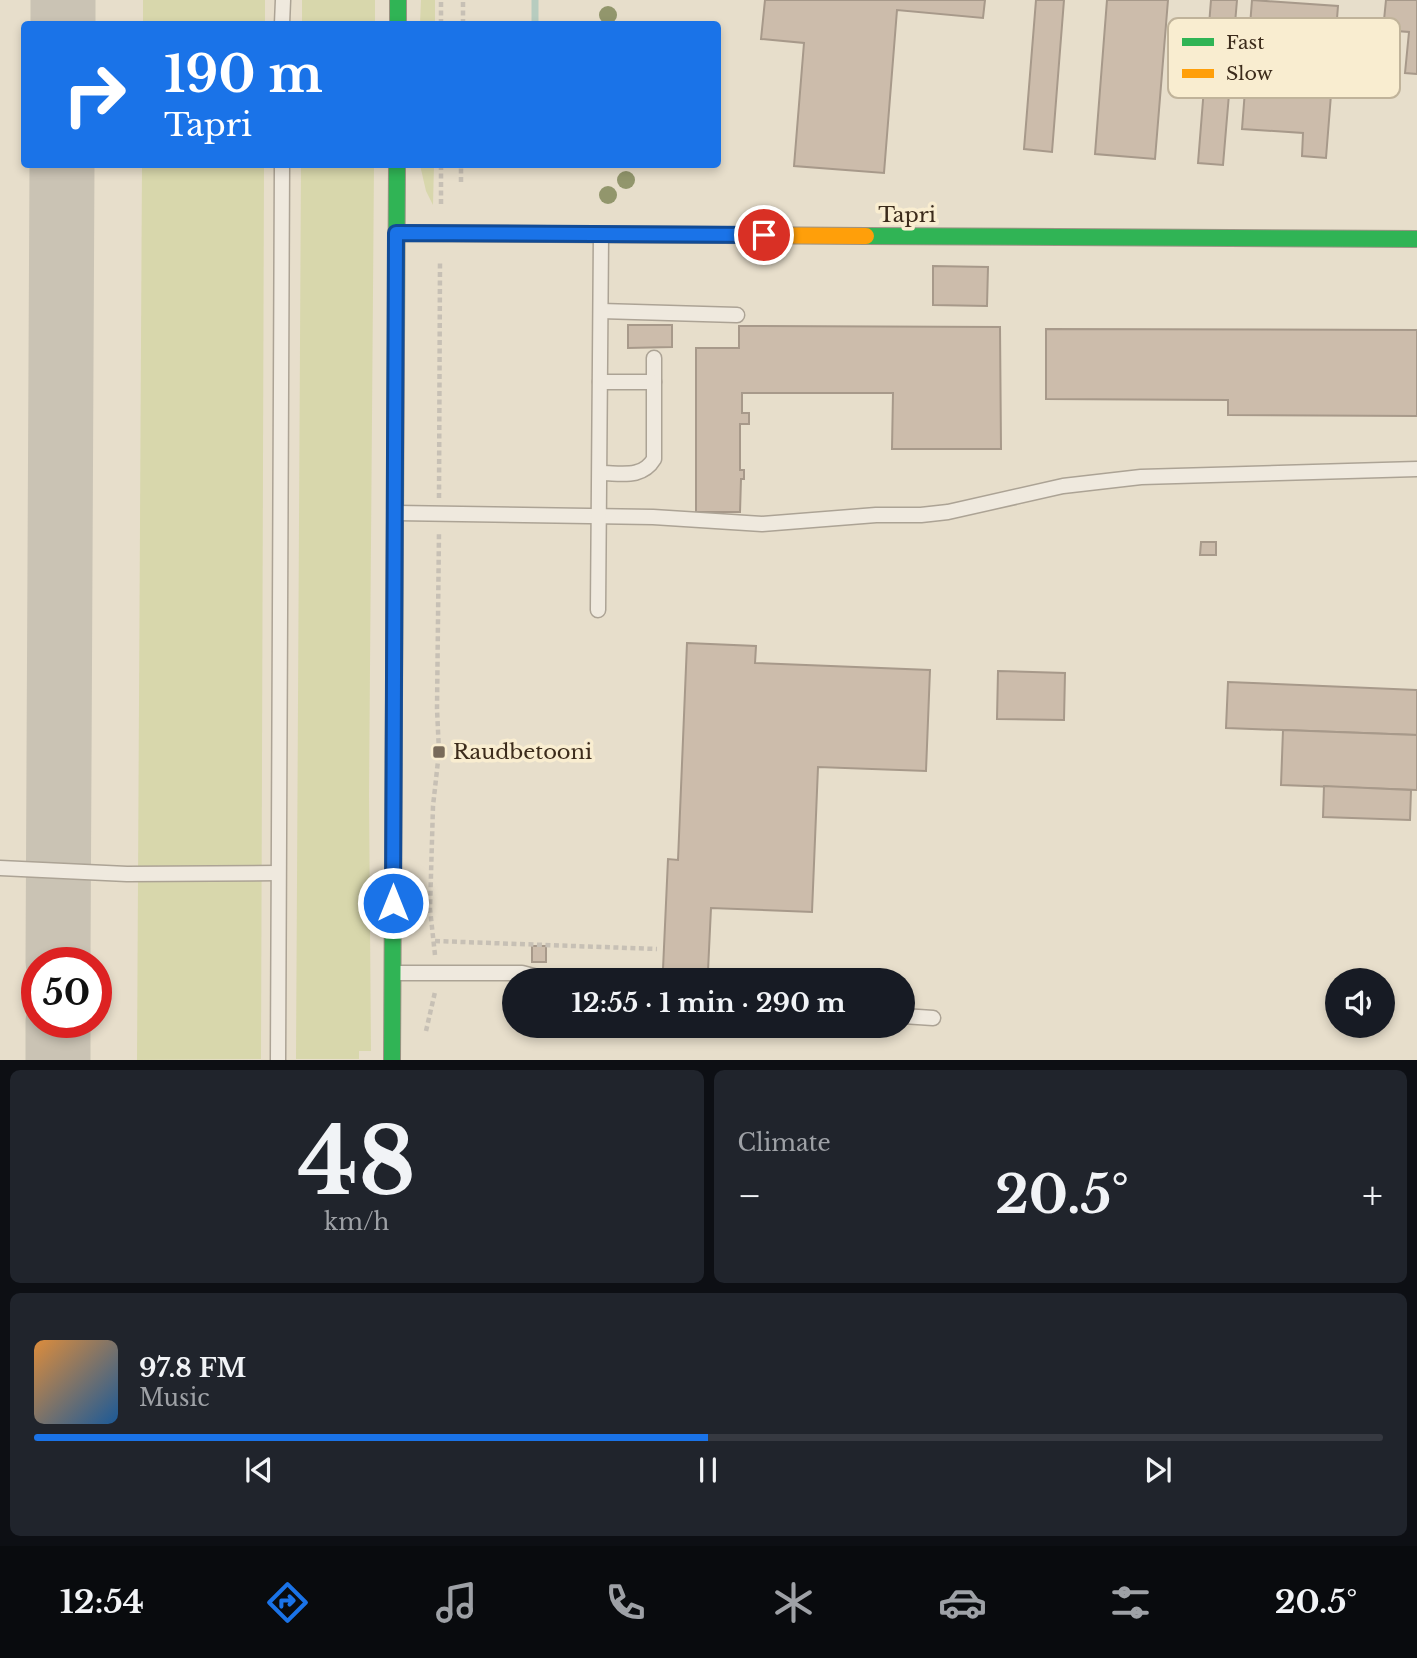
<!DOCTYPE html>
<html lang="en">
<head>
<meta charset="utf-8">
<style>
  :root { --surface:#171b24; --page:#20242c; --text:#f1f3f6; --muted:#9ea1a6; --line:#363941; --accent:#1a73e8 }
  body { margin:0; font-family:"Libre Baskerville",serif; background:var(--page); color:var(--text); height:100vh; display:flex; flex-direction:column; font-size:26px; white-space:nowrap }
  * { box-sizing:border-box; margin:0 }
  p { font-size:23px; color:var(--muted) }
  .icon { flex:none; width:38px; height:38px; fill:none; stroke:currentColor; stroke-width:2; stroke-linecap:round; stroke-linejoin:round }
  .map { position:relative; height:1060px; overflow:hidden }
  .drawer { display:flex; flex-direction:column; gap:10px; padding:10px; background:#0d0f14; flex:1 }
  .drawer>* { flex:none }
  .guide { position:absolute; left:21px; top:21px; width:700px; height:147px; border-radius:7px; box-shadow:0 4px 10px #0003; background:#1a73e8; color:#fff; overflow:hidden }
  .buttons { position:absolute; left:1325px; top:968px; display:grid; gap:14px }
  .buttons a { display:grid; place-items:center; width:70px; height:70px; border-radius:50%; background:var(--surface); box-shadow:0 4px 10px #0003; font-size:35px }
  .speed { position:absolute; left:21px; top:947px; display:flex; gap:14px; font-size:35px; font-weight:700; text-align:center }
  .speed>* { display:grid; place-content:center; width:91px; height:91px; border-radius:50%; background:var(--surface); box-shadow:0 4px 10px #0003; line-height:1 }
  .speed .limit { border:10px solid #d22; background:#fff; color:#111 }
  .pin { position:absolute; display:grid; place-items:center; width:60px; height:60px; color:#fff; margin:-30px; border:4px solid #fff; border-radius:50%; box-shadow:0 2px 7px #0007 }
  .me { position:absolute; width:77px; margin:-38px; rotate:0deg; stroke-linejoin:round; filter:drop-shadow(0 0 5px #0008) }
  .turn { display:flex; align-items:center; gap:24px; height:147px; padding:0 28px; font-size:32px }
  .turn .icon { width:91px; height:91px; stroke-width:2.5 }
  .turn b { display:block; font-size:49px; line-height:60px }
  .big { font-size:52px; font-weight:800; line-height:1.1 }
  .drawer .tile { flex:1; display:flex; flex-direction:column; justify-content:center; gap:10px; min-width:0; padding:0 24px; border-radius:10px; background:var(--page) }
  .drawer .dial { align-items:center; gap:0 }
  .dial b { font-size:91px; line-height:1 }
  .song { display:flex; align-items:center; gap:21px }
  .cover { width:84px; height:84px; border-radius:10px; background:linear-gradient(135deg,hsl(30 70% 55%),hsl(210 70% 35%)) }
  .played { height:7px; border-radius:4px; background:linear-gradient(90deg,var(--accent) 50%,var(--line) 50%) }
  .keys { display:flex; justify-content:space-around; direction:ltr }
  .heat { display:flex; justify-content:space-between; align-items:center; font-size:38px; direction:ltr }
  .drawer .tiles { flex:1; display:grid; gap:10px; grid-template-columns:1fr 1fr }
  .tile:last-child { grid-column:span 2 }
  .trip { position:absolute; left:502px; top:968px; width:413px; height:70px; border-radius:35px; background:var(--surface); box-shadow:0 4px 10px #0003; font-weight:800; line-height:70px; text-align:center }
  .tabs { display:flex; height:112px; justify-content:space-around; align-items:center; background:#090b0e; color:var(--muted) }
  .tabs .icon { width:49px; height:49px }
  .tabs .selected { color:var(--accent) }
  .tabs b { font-size:32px; color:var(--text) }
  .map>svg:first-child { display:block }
  .green { fill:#d8d7ac }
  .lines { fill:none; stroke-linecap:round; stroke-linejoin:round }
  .stream { stroke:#b7ccbf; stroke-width:7 }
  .taxiway { stroke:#cac3b4; stroke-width:65 }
  .building { fill:#ccbcab; stroke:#a7998a; stroke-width:2 }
  .lane-casing { stroke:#aca395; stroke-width:17 }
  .fast-casing { stroke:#9c9284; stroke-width:18 }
  .slow-casing { stroke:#9c9284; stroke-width:18 }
  .path { stroke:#c7c0b5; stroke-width:4.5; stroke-dasharray:5 3.5; stroke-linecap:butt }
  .lane { stroke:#efe9de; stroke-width:14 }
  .fast { stroke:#30b455; stroke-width:16 }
  .slow { stroke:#ff9f0a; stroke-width:16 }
  .tree { fill:#92966c }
  .route-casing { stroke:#114b97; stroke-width:18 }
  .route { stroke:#1a73e8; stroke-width:12 }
  .poi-dot { fill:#786a59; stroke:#f9edd0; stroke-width:2.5 }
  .labels { text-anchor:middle; stroke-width:7; stroke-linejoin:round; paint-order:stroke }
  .street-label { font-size:21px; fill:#3c2b1b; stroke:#f9edd0 }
  .poi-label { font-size:21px; fill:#3c2b1b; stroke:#f9edd0; text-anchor:start }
  .key { fill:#f9edd0; stroke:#c0b39a; stroke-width:2 }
  .key-label { font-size:19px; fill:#3c2b1b }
</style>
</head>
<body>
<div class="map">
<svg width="1417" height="1060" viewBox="0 0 1417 1060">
  <rect width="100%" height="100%" fill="#e7decb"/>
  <!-- green -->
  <g class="green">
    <rect x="143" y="0" width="122" height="24"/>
    <rect x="302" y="0" width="73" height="24"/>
    <polygon points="421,0 435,0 435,24 420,24"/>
    <polygon points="142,165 264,165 261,1059 137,1060"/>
    <polygon points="301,165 374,165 369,795 371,1051 359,1051 359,1059 296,1059"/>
    <polygon points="420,165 434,165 433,205 426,191"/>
  </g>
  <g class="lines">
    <!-- stream -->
    <polyline class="stream" points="535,0 535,24"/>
    <!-- taxiway -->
    <g class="taxiway">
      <polyline points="63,24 63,0"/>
      <polyline points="58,962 62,164"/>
      <polyline points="58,1060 58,1022"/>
    </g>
  </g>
  <!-- building -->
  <g class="building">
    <polygon points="765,0 985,0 983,18 897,10 884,173 794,166 804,43 761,39"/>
    <polygon points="1036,0 1064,0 1052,152 1024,149"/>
    <polygon points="1107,0 1168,0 1155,159 1095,154"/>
    <polygon points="1211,0 1237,0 1223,165 1198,163"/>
    <polygon points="1252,0 1338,6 1326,158 1302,156 1303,133 1242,129"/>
    <polygon points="1386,0 1417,0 1417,74 1405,73 1409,32 1383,30"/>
    <polygon points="933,266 988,267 987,306 933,305"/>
    <polygon points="628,325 672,325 672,347 628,348"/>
    <polygon points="739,326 1000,327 1001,449 892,449 893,393 742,393 742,413 749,413 749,424 740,424 740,470 744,470 744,479 741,479 740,512 696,512 696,348 739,348"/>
    <polygon points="1046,329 1417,330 1417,416 1228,415 1228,400 1046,399"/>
    <polygon points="1201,542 1216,542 1216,555 1200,555"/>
    <polygon points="687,643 756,646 755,663 930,670 926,771 818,767 812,912 711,908 708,971 663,969 668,859 678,860"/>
    <polygon points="998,671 1065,673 1064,720 997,719"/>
    <polygon points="1228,682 1417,690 1417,735 1226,728"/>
    <polygon points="1283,730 1417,735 1417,790 1281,785"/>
    <polygon points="1324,786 1411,790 1410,820 1323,817"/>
    <rect x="532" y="946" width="14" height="16"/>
  </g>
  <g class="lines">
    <!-- lane casing -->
    <g class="lane-casing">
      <g id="lane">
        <polyline points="282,24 283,0"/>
        <polyline points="601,311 737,315"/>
        <polyline points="654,358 654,382"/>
        <path d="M600,382H654V459C642,479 621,473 601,473"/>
        <polyline points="397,513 653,517 762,524 876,515 921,515 948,512 1063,486 1141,477 1417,469"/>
        <polyline points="598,610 601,236"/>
        <polyline points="0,868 127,874 278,873"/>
        <polyline points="394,973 522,973 549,980"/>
        <polyline points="903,1016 933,1018"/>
        <polyline points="278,1060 282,164"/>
      </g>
    </g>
    <!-- fast casing -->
    <g class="fast-casing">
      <g id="fast">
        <polyline points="398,0 398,24"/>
        <polyline points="866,236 1417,239"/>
        <polyline points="392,1060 397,164"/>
      </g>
    </g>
    <!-- slow casing -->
    <g class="slow-casing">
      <polyline id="slow" points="396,233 866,236"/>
    </g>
    <!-- path -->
    <g class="path">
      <polyline points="441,24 441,0"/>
      <polyline points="463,24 463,0"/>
      <polyline points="461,182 461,164"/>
      <polyline points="441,204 441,164"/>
      <polyline points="439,498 440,261"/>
      <polyline points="435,941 657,949"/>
      <polyline points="435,955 430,909 433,806 439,752 437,709 439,531"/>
      <polyline points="426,1031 435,992"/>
    </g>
    <!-- lane -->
    <use href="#lane" class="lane"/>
    <!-- fast -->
    <use href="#fast" class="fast"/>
    <!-- slow -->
    <use href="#slow" class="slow"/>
  </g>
  <!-- trees -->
  <g class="tree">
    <circle cx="608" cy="15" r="9"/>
    <circle cx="626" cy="180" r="9"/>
    <circle cx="608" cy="195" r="9"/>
  </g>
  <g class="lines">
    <!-- route casing -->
    <g class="route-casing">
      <polyline id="route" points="393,903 396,233 764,235"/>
    </g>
    <!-- route -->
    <use href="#route" class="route"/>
  </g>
  <!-- markers -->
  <rect class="poi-dot" x="432" y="745" width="14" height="14" rx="3.5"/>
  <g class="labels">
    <!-- street labels -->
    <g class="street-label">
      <text x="907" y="222">Tapri</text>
    </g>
    <!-- poi labels -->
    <g class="poi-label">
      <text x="453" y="759">Raudbetooni</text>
    </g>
  </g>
  <!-- legend -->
  <rect x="1168" y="18" width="232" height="80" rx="10" class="key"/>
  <rect x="1182" y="38" width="32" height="8" fill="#30b455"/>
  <rect x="1182" y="69" width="32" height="9" fill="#ff9f0a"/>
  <g class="key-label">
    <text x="1226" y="49">Fast</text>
    <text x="1226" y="80">Slow</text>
  </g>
</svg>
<div class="buttons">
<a><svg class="icon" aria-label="sound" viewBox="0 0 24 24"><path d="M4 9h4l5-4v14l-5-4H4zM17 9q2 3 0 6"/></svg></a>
</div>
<div class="speed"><div class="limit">50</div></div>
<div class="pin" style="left:764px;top:235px;background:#d93025"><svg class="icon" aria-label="arrive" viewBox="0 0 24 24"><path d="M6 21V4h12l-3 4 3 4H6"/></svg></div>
<svg class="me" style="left:393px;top:903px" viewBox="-20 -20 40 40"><circle r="17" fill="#1a73e8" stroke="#fff" stroke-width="3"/><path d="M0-11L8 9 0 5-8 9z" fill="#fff"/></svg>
<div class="trip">12:55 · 1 min · 290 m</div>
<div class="guide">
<div class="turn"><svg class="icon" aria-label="right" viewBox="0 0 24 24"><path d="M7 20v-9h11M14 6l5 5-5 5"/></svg><div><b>190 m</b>Tapri</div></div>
</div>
</div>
<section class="drawer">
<div class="tiles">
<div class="tile dial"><b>48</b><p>km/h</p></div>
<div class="tile"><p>Climate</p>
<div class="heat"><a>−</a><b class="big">20.5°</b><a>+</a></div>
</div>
<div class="tile">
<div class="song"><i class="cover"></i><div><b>97.8 FM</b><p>Music</p></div></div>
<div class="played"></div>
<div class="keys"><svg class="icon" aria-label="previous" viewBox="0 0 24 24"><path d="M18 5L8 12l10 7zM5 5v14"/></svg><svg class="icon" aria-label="pause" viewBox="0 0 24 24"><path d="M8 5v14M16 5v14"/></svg><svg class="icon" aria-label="next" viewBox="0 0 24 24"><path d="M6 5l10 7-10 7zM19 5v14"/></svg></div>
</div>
</div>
</section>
<nav class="tabs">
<b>12:54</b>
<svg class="icon selected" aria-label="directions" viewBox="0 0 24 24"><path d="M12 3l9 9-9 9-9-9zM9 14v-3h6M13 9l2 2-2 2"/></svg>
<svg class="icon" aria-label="music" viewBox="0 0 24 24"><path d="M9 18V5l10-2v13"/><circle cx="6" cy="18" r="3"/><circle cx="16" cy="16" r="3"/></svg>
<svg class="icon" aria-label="phone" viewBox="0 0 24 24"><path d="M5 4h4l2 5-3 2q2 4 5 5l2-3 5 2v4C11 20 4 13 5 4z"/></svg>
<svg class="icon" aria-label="climate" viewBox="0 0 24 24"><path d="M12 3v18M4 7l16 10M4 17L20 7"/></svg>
<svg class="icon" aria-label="car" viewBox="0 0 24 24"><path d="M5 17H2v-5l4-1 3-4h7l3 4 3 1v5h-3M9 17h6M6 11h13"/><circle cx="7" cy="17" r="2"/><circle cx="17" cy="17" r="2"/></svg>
<svg class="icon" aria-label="filters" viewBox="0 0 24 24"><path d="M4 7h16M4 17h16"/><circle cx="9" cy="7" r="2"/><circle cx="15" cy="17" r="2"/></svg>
<b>20.5°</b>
</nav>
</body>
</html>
